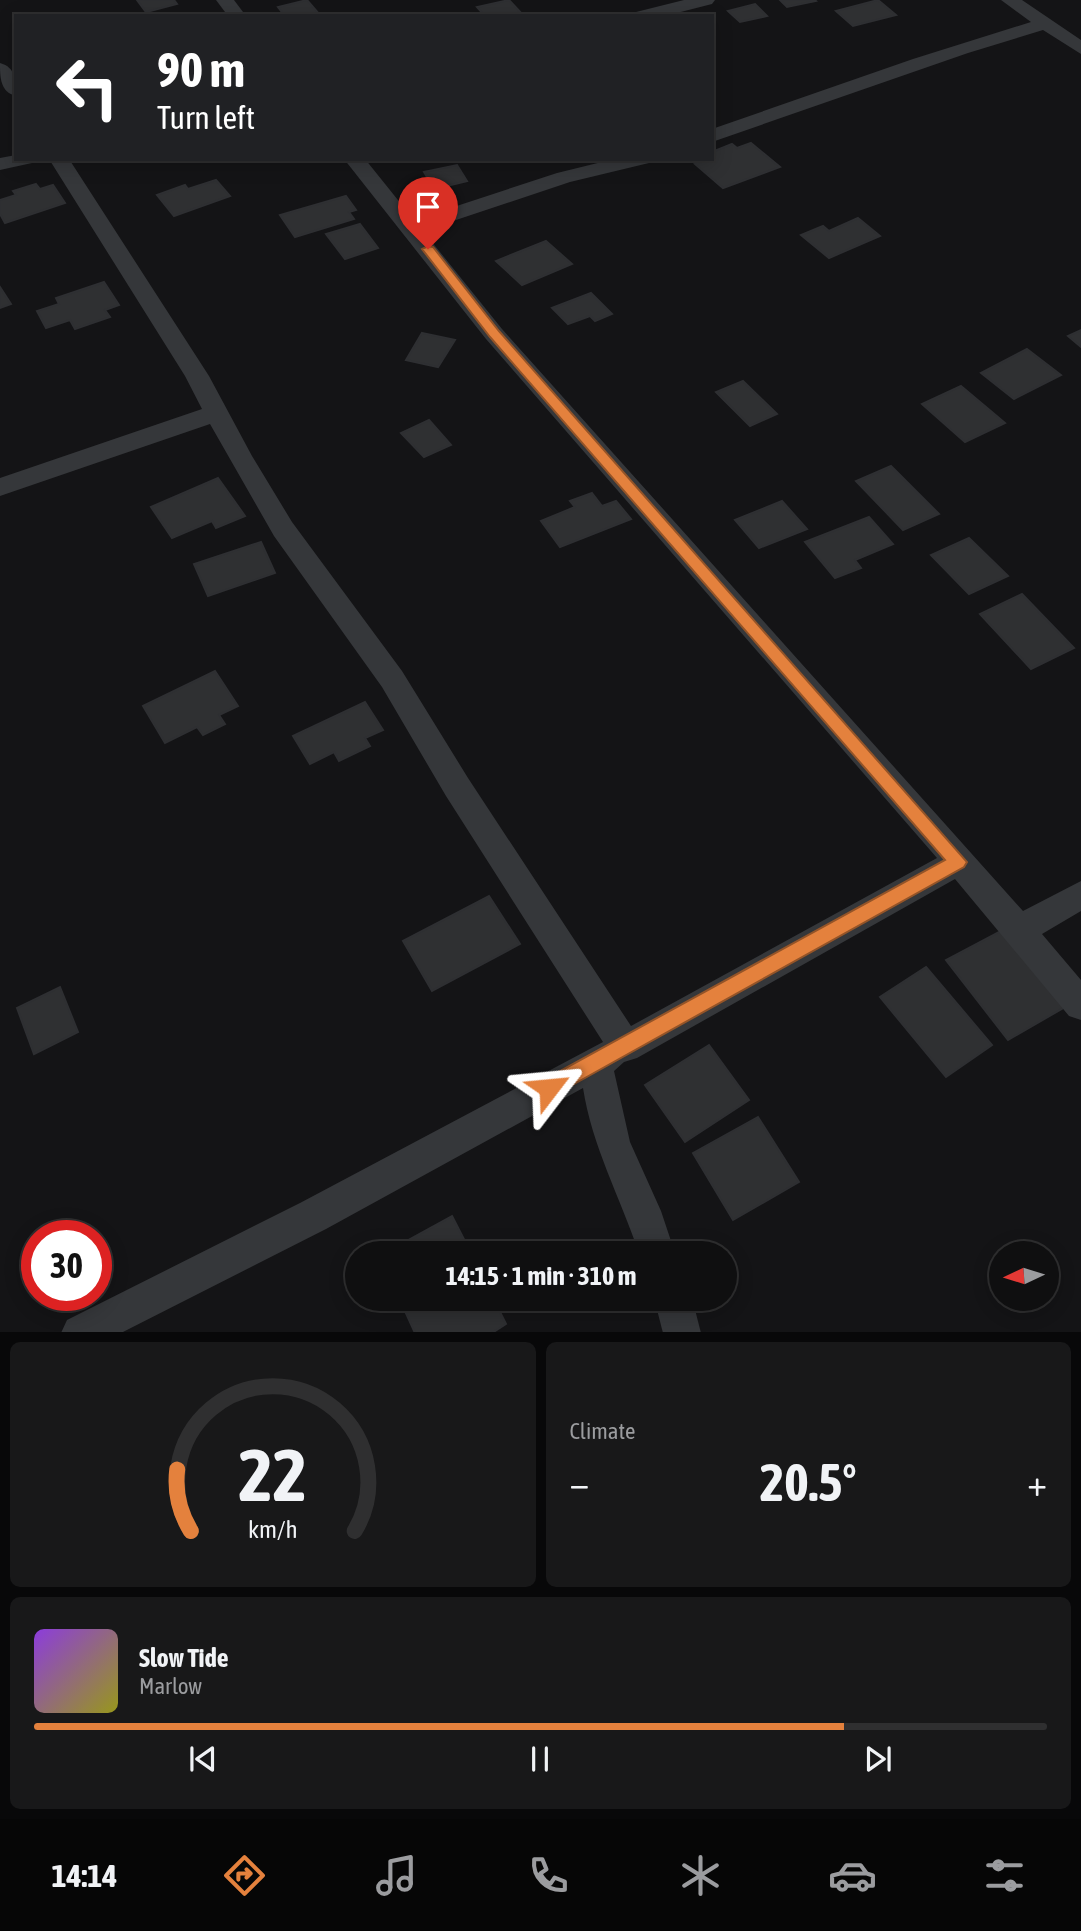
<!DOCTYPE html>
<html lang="en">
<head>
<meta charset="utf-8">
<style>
  :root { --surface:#0f0f10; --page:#181819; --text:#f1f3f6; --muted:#9b9c9f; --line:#2f2f30; --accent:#e4813d }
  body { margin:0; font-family:"Asap Condensed",sans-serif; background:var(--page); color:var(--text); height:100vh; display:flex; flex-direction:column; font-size:26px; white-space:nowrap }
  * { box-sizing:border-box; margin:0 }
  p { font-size:23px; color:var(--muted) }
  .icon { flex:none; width:38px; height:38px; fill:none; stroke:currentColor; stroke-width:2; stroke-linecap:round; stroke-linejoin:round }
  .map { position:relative; height:1332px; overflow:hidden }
  .drawer { display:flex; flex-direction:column; gap:10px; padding:10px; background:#080809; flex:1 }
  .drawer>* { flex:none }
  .banner { position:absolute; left:14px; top:14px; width:700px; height:147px; border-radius:0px; box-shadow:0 4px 18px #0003,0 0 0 2px var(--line); background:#202124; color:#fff; overflow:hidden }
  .needle { width:46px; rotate:266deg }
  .fabs { position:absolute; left:989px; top:1241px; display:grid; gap:14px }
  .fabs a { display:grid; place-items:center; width:70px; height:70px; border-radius:50%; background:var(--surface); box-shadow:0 4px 18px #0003,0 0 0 2px var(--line); font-size:35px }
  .speed { position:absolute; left:21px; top:1220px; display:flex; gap:14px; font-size:35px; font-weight:700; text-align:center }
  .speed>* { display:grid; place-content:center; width:91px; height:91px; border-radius:50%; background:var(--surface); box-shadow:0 4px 18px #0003,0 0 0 2px var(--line); line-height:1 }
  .speed .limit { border:10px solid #d22; background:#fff; color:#111 }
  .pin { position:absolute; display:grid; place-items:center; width:60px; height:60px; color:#fff; margin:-72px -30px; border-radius:50% 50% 50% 0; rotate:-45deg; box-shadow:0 0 7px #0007 }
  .pin .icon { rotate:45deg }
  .me { position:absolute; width:77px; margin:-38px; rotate:61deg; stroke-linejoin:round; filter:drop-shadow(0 0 5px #0008) }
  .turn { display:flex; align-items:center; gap:24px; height:147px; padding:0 28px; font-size:32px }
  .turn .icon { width:91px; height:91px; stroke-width:2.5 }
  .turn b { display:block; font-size:49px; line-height:60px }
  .big { font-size:52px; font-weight:700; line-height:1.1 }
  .drawer .tile { flex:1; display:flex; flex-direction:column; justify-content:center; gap:10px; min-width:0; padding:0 24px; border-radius:10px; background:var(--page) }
  .drawer .dial { align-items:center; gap:0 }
  .dial svg { height:182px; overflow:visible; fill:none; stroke:var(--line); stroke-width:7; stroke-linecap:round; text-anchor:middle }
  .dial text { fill:var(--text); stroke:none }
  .song { display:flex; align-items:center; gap:21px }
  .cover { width:84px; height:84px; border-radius:10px; background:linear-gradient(135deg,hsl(270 70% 55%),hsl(60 70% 35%)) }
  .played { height:7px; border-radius:4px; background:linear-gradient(90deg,var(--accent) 80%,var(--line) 80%) }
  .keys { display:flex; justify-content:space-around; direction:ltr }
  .heat { display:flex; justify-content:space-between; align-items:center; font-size:38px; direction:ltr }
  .drawer .tiles { flex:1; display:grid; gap:10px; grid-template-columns:1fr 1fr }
  .tile:last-child { grid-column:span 2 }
  .trip { position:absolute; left:345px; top:1241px; width:392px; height:70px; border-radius:35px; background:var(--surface); box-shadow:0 4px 18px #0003,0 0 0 2px var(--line); font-weight:700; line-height:70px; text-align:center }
  .tabs { display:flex; height:112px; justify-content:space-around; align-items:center; background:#060606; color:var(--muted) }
  .tabs .icon { width:49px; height:49px }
  .tabs .on { color:var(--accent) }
  .tabs b { font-size:32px; color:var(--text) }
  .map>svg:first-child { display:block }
  .building { fill:#2f3032; stroke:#2e2f32; stroke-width:2 }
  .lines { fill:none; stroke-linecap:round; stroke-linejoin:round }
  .minor { fill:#35373a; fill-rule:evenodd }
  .route { fill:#e4813d; stroke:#945428; stroke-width:2 }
</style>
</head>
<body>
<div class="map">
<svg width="1081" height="1333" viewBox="0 0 1081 1333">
  <rect width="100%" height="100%" fill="#141416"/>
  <!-- building -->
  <g class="building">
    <polygon points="137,0 174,0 177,4 146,12"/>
    <polygon points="307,0 320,15 285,16 278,7"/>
    <polygon points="509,0 524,16 485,16 477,7"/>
    <polygon points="780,0 815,0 816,1 787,7"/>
    <polygon points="878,0 896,15 853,26 836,11"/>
    <polygon points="755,4 767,16 740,22 728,11"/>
    <polygon points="751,143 780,167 723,188 695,164 712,159 712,152 732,144 737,148"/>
    <polygon points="457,165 467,181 434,189 424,172"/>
    <polygon points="216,180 230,196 174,216 157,195 185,185 188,189"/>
    <polygon points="36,184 40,189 53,185 65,203 5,223 0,214 0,200 16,195 13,191"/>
    <polygon points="346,196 356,210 349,212 354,219 295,237 280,215"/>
    <polygon points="858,218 880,236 829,258 801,235 823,226 829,231"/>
    <polygon points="360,224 378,248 345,259 326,234"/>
    <polygon points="546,241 572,264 522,285 496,261"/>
    <polygon points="104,282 119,305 105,310 110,317 75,329 70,320 46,328 37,311 59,304 56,298"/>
    <polygon points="0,287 11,304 0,308"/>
    <polygon points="591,293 612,314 595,321 590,316 568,324 552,308"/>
    <polygon points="1081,330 1081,347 1068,336"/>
    <polygon points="422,333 455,340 438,367 406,360"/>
    <polygon points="1027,349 1061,375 1014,399 981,373"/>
    <polygon points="743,381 777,414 750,426 716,392"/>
    <polygon points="961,386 1005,423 965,442 922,404"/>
    <polygon points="429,420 451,445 424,457 401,433"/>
    <polygon points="891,466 939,514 903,530 856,481"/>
    <polygon points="218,478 245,516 216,528 212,521 172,538 151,507"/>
    <polygon points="592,493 602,506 616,501 631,519 560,547 541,521 575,507 570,501"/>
    <polygon points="782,501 807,529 759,548 735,520"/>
    <polygon points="869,517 893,544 855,560 861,568 835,578 805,542"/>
    <polygon points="969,538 1008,576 969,594 931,555"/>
    <polygon points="261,542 275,573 208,596 194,564"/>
    <polygon points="1022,594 1074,648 1031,669 980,614"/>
    <polygon points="215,671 238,706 219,715 225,724 203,735 197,727 165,743 143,706"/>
    <polygon points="365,702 383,730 365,738 370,746 339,761 334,752 310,764 293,736"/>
    <polygon points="489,896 520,944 432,991 403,941"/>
    <polygon points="1001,931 1072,1003 1008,1040 946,960"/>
    <polygon points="926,967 992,1045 946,1077 880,997"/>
    <polygon points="60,987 78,1032 34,1054 17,1008"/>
    <polygon points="709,1045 749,1100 685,1142 645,1085"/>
    <polygon points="758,1117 799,1182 733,1220 693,1153"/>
    <polygon points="452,1216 471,1253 385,1253"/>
    <polygon points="399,1298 493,1298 506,1324 492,1333 415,1333"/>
  </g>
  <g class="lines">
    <!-- minor -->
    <g class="minor">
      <polygon points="216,0 234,0 246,16 228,16"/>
      <polygon points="684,0 715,0 712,4 665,16 633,16 636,12"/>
      <polygon points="1001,0 1022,0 1081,40 1081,54 1043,30 968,53 712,142 712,129 913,59 1031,22"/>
      <path d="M0,63C16,67 16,82 16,96C0,92 0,77 0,63Z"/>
      <polygon points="16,155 16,159 35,159 32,163 0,170 0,158"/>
      <path d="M49,159H69L209,376L252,456L292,522L402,671L468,778L631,1026L937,858L486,339L344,159H365L414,220L557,173L614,159H652L649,163L570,182L423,231L502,329L1023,911L1081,881V911L1042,934L1081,980V1020L1069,1016L955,879L637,1058L624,1062L614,1071L630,1142L661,1211L675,1253H639C620,1197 592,1146 583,1088L326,1229L121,1333H61L67,1320L300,1203L603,1042L446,796L382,687L274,536L210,424L0,496V478L202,409L185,376Z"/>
      <polygon points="654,1298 692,1298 701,1333 663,1333"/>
    </g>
  </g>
  <!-- route -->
  <polygon class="route" points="428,246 433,247 499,331 967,862 964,867 549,1098 542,1095 539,1088 542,1081 945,860 490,337 422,249"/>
</svg>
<div class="fabs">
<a><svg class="needle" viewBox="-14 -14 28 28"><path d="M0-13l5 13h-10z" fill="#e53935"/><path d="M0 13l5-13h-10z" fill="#9b9c9f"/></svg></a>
</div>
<div class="speed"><div class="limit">30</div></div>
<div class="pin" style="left:428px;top:249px;background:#d93025"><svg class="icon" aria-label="arrive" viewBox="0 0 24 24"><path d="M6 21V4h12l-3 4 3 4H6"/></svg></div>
<svg class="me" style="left:549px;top:1088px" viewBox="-20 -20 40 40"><path d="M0-17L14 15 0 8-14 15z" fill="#e4813d" stroke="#fff" stroke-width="4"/></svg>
<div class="trip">14:15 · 1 min · 310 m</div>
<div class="banner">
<div class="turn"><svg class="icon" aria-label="left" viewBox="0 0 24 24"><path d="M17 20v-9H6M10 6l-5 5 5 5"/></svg><div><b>90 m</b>Turn left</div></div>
</div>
</div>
<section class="drawer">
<div class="tiles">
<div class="tile dial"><svg viewBox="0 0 100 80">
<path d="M14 69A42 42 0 1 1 86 69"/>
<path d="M14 69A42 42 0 0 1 8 42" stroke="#e4813d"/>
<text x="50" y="56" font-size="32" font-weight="700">22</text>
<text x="50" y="72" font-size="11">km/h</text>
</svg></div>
<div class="tile"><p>Climate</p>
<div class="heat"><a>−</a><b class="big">20.5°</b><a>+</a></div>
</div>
<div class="tile">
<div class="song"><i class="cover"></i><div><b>Slow Tide</b><p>Marlow</p></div></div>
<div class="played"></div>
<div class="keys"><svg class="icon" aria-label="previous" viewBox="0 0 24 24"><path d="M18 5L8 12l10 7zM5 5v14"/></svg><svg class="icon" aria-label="pause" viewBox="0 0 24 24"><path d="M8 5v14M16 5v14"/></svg><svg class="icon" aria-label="next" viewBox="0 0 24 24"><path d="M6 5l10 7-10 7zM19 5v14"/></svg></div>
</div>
</div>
</section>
<nav class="tabs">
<b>14:14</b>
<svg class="icon on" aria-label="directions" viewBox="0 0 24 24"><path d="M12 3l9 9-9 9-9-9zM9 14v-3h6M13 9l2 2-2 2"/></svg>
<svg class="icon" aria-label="music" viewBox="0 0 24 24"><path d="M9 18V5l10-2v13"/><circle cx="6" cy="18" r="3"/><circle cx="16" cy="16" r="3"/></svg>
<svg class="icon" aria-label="phone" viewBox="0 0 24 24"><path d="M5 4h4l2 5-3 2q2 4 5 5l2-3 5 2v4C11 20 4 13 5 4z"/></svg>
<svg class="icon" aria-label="climate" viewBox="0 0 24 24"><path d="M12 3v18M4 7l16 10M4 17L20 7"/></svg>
<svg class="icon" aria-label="car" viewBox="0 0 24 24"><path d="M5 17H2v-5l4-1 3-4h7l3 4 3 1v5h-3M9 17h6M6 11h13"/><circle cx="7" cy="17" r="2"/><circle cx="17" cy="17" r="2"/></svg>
<svg class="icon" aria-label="filters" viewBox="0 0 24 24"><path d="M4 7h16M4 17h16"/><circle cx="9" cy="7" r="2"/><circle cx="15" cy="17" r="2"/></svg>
</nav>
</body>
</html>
